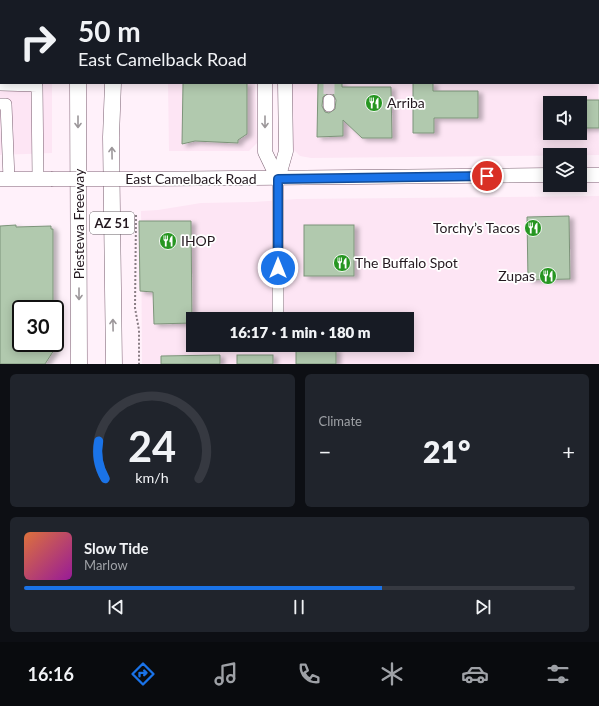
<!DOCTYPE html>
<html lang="en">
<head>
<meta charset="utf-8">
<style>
  :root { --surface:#171b24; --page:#20242c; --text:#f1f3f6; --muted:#9ea1a6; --line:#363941; --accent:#1a73e8 }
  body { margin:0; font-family:Lato,sans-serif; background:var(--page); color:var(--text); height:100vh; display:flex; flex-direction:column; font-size:15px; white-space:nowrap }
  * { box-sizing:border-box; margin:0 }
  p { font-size:13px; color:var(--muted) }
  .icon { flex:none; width:22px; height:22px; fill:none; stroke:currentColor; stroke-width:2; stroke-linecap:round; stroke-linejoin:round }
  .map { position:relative; height:364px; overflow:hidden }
  .drawer { display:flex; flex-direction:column; gap:10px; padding:10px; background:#0d0f14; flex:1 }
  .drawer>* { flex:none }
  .top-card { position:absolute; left:0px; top:0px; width:599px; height:84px; box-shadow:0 2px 10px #0003; background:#171b24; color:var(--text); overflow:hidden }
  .buttons { position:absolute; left:543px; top:96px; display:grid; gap:8px }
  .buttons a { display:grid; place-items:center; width:44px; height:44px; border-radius:0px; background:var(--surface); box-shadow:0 2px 10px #0003; font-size:20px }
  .speed { position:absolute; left:12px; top:300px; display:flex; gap:8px; font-size:20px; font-weight:700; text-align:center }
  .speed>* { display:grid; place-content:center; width:52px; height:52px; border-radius:50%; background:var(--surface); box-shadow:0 2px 10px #0003; line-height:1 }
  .speed .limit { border:2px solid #111; border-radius:6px; background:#fff; color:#111 }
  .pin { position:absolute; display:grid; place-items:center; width:34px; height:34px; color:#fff; margin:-17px; border:2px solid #fff; border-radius:50%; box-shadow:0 1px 4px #0007 }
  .me { position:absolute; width:44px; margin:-22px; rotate:0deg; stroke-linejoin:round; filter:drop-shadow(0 0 3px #0008) }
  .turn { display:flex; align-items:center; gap:14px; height:84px; padding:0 12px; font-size:18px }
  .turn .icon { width:52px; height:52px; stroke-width:2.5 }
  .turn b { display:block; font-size:28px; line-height:34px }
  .big { font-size:30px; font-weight:800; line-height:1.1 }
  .drawer .widget { flex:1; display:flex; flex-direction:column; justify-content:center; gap:6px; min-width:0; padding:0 14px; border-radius:6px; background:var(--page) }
  .drawer .dial { align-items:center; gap:0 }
  .dial svg { height:104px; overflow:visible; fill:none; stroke:var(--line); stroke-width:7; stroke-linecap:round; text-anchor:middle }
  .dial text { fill:var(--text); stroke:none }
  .song { display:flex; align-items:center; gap:12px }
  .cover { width:48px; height:48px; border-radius:6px; background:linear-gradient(135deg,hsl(20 70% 55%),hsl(300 70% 35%)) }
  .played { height:4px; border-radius:2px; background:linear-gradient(90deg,var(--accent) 65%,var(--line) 65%) }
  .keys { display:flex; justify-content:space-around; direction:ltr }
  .heat { display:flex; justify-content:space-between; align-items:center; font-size:22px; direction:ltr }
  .drawer .tiles { flex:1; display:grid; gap:10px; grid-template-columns:1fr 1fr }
  .widget:last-child { grid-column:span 2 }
  .trip { position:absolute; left:186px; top:312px; width:228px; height:40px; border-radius:0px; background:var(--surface); box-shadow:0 2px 10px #0003; font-weight:800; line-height:40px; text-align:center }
  .dock { display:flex; height:64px; justify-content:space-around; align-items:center; background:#090b0e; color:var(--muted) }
  .dock .icon { width:28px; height:28px }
  .dock .active { color:var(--accent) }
  .dock b { font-size:18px; color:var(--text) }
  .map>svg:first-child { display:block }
  .built { fill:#fde5f4; fill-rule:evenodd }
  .building { fill:#b1c9ae; stroke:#7d947a; fill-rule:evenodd; filter:url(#shadow) }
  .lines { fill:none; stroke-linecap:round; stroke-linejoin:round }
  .minor-tunnel { stroke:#ded0d9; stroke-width:11; stroke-dasharray:11 5.5; stroke-linecap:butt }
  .minor-casing { stroke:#7c6072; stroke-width:12 }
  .major-casing { stroke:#7c6072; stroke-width:15 }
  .highway-casing { stroke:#7c6072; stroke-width:17 }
  .path { stroke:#897d84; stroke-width:2; stroke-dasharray:2 2; stroke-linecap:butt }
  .minor { stroke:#fff; stroke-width:11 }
  .major { stroke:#fff; stroke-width:14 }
  .highway { stroke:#fff; stroke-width:16 }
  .major-bridge-casing { stroke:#7c6072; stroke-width:15; stroke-linecap:butt }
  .major-bridge { stroke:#fff; stroke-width:14 }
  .oneway { stroke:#9c979a }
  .route-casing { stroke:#114b97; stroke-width:10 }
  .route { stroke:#1a73e8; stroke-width:7 }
  .labels { text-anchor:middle; stroke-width:3.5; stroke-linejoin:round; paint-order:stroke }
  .shield { fill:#fff; stroke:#655d62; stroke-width:1 }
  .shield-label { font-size:13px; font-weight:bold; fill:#23181f }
  .poi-label { font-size:14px; fill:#23181f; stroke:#fff; text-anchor:start }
  .street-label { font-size:14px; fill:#23181f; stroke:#fff }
</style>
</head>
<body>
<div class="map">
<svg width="599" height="364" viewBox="0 0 599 364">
  <defs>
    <filter id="shadow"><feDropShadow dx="4.5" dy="2.5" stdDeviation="2" flood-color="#0004"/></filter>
  </defs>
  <rect width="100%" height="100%" fill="#fff1fa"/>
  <!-- built -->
  <g class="built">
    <polygon points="0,0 52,0 1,1 1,83 52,83 52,153 0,155"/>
    <path d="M598,73L599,155L311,158L300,156L293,149L292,145L290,83H598ZM550,103H580V133H550Z"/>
    <polygon points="168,83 255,83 257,143 249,151 169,151"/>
    <path d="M599,196V364H142L141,211L158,210L201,203L254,202L297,199ZM193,319H407V345H193Z"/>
  </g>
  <!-- building -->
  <g class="building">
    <polygon points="183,83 247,83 247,134 238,140 238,143 195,141 182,144"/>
    <path d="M318,83H342V87H391L392,138H362L343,120V136L317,137ZM329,93L333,94L336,100L335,109L329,113L325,112L322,106L323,97Z"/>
    <polygon points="413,83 433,83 433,91 478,91 478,118 434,118 434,133 413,133"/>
    <rect x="580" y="100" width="19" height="28"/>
    <polygon points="569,216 570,279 528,280 527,217"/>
    <polygon points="139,221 191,221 192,323 154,324 153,292 140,291"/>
    <polygon points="16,225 16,227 51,226 51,229 53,229 53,309 21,309 21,343 54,343 54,350 45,364 0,364 0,226"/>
    <rect x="304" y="225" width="50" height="51"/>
    <polygon points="336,349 336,364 296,364 296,350"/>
    <polygon points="220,355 220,364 161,364 161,356"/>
    <rect x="237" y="355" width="36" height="9"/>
  </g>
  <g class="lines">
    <!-- minor-tunnel -->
    <polyline class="minor-tunnel" points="329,83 329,100"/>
    <!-- minor casing -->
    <g class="minor-casing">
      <g id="minor">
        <polyline points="0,85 37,86 38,179"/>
        <polyline points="329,100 329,106"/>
        <polyline points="0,104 6,104 9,179"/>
        <polyline points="278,179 278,319"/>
      </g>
    </g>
    <!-- major casing -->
    <g class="major-casing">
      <g id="major">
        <polyline points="257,0 258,1"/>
        <polyline points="275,0 276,1"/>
        <polyline points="265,83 265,152 278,179"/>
        <polyline points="580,175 599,175"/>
        <polyline points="0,179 51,179"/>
        <polyline points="141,179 550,175"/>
        <polyline points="278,179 286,151 285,83"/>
      </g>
    </g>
    <!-- highway casing -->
    <g class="highway-casing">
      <g id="highway">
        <polyline points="78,1 78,0"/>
        <polyline points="114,1 114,0"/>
        <polyline points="78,83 79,364"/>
        <polyline points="113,83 111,137 114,364"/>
      </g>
    </g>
    <!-- path -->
    <g class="path">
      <polyline points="512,0 512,1"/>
      <polyline points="136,215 135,308 139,330 139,364"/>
    </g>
    <!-- minor -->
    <use href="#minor" class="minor"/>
    <!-- major -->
    <use href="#major" class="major"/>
    <!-- highway -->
    <use href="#highway" class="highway"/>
    <!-- major-bridge casing -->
    <g class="major-bridge-casing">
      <polyline id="major-bridge" points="51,179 141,179"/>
    </g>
    <!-- major-bridge -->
    <use href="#major-bridge" class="major-bridge"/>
  </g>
  <!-- one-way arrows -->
  <defs><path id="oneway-shaft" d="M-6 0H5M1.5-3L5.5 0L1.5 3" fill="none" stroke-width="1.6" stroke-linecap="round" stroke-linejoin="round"/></defs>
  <g class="oneway">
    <use href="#oneway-shaft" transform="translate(78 122) rotate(90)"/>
    <use href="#oneway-shaft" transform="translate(265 122) rotate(90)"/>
    <use href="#oneway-shaft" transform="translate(112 153) rotate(-91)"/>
    <use href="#oneway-shaft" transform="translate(79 294) rotate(90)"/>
    <use href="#oneway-shaft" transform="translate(113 325) rotate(-91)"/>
  </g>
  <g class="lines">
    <!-- route casing -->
    <g class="route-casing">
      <polyline id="route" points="278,268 278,179 487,176"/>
    </g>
    <!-- route -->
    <use href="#route" class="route"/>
  </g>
  <!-- icons -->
  <defs>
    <g id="restaurant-disc" transform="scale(0.9)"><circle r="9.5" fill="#279622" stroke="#fff"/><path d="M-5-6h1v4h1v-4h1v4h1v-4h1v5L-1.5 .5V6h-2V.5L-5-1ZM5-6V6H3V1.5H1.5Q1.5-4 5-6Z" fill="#fff"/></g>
  </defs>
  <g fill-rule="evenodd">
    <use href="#restaurant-disc" x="374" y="103"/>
    <use href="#restaurant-disc" x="533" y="228"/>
    <use href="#restaurant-disc" x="168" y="241"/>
    <use href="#restaurant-disc" x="342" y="263"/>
    <use href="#restaurant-disc" x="548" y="276"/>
  </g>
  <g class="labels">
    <!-- shield labels -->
    <rect class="shield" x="90" y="212" width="44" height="22" rx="3"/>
    <g class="shield-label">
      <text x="112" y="228">AZ 51</text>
    </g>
    <!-- poi labels -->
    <g class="poi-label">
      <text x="387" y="108">Arriba</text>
      <text x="520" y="233" text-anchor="end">Torchy’s Tacos</text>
      <text x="181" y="246">IHOP</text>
      <text x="355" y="268">The Buffalo Spot</text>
      <text x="535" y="281" text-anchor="end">Zupas</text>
    </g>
    <!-- street labels -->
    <g class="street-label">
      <text x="191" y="184">East Camelback Road</text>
      <text transform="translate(79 224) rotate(-90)" y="5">Piestewa Freeway</text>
    </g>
  </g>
</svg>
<div class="buttons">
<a><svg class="icon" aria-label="sound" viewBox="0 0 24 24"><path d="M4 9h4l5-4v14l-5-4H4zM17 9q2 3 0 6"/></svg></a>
<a><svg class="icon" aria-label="layers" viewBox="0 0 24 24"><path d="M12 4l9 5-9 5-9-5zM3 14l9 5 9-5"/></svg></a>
</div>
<div class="speed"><div class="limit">30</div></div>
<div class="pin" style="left:487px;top:176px;background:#d93025"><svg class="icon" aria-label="arrive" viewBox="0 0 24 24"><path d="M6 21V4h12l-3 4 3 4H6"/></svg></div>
<svg class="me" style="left:278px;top:268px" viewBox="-20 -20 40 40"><circle r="17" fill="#1a73e8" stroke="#fff" stroke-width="3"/><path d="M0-11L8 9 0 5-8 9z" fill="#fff"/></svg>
<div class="trip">16:17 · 1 min · 180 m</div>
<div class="top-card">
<div class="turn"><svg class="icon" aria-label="right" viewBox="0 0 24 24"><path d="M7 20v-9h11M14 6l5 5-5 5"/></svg><div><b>50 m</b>East Camelback Road</div></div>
</div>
</div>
<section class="drawer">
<div class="tiles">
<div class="widget dial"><svg viewBox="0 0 100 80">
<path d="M14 69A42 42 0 1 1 86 69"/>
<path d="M14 69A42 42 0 0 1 9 40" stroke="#1a73e8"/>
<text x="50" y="56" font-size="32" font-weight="700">24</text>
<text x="50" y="72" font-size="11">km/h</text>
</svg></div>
<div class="widget"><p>Climate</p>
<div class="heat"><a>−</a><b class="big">21°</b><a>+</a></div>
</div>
<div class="widget">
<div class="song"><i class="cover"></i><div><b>Slow Tide</b><p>Marlow</p></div></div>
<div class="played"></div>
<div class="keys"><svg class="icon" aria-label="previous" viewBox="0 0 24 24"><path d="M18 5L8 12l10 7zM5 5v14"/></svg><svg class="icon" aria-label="pause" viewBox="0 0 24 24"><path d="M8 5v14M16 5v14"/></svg><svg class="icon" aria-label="next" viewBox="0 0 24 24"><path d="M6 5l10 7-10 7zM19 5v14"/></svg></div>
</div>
</div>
</section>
<nav class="dock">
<b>16:16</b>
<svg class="icon active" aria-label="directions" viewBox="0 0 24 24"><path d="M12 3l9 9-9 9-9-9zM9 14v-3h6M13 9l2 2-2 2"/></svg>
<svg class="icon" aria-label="music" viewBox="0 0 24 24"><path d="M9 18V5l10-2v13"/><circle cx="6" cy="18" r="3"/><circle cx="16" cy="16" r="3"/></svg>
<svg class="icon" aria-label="phone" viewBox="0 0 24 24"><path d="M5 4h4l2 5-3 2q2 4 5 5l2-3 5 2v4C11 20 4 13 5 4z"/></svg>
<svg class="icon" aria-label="climate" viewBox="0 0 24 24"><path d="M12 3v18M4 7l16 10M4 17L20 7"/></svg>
<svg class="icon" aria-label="car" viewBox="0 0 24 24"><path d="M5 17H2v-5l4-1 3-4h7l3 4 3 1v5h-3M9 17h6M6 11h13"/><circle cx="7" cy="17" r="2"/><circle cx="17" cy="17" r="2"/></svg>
<svg class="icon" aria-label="filters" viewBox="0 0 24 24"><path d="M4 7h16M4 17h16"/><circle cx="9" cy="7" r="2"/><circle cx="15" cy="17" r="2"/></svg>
</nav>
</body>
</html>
